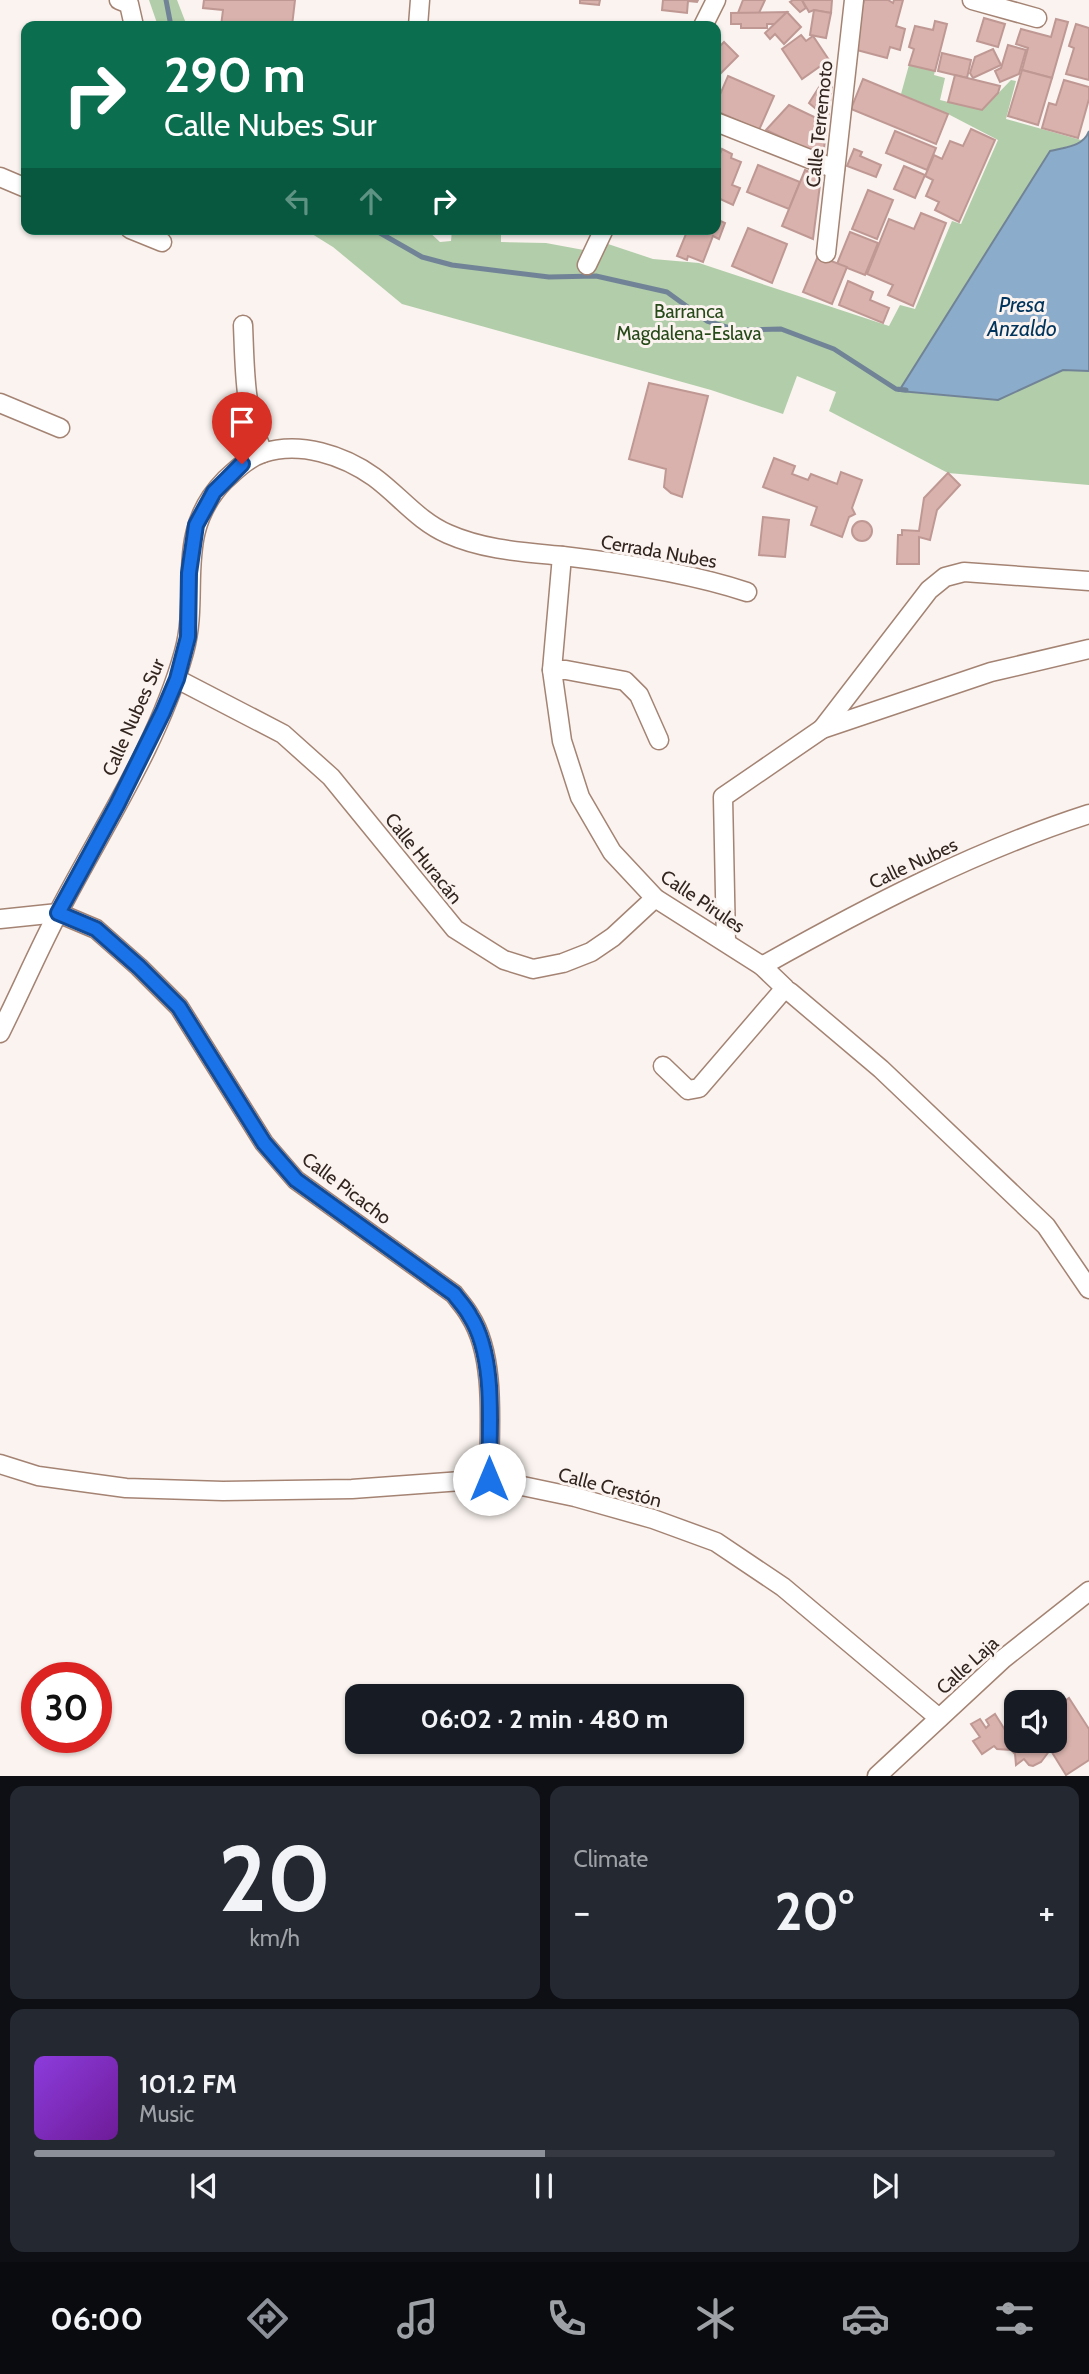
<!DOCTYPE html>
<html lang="en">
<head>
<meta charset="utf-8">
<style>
  :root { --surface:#171b24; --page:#242831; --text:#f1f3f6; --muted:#9ea1a6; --line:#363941; --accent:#8c9099 }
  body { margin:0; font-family:Cabin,sans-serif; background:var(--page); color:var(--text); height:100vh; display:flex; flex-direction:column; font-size:26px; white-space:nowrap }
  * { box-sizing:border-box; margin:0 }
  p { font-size:23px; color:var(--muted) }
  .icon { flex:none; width:38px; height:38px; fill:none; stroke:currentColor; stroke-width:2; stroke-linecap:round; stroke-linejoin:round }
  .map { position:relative; height:1776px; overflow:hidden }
  .panel { display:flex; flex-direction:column; gap:10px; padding:10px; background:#0d0f14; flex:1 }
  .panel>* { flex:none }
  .hud { position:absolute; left:21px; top:21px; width:700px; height:214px; border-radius:14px; box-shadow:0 2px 5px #0004; background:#0b6e4f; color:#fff; overflow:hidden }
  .controls { position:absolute; left:1004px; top:1690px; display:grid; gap:14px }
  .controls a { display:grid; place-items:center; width:63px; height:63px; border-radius:14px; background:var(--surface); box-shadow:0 2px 5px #0004; font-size:35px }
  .speed { position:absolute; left:21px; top:1662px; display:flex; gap:14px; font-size:35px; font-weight:700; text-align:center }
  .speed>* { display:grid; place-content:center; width:91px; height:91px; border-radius:50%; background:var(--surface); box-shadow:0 2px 5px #0004; line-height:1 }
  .speed .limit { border:10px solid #d22; background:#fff; color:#111 }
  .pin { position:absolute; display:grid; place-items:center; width:60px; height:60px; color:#fff; margin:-72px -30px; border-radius:50% 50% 50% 0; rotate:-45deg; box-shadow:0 0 7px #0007 }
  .pin .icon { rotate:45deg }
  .me { position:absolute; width:77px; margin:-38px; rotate:0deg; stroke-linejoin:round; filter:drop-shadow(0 0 5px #0008) }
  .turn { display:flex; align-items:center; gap:24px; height:147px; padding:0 28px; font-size:32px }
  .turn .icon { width:91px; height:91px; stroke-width:2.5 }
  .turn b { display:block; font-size:49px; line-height:60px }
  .lanes { display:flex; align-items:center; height:66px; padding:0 28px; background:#0003; justify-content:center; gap:35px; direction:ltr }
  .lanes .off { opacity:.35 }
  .big { font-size:52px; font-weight:700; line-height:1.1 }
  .panel .tile { flex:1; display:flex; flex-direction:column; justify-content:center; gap:10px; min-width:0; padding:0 24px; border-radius:14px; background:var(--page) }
  .panel .dial { align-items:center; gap:0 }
  .dial b { font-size:91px; line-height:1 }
  .song { display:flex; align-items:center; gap:21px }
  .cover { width:84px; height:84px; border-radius:10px; background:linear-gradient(135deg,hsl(270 70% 55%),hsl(280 70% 35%)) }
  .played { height:7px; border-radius:4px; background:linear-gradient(90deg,var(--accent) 50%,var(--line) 50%) }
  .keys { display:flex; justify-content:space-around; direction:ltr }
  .heat { display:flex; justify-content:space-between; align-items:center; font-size:38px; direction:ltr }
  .panel .tiles { flex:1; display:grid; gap:10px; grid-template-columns:1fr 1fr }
  .tile:last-child { grid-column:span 2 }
  .trip { position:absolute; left:345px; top:1684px; width:399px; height:70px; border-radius:14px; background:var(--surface); box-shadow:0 2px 5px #0004; font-weight:700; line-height:70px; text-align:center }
  .menu { display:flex; height:112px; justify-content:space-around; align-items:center; background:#090b0e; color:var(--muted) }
  .menu .icon { width:49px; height:49px }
  .menu .active { color:var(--accent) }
  .menu b { font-size:32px; color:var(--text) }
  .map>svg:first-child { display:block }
  .forest { fill:#b2cda9 }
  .water { fill:#8caccb; stroke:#718497; stroke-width:2 }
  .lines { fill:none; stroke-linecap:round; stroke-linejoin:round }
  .stream { stroke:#718497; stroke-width:5 }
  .building { fill:#d9b2ad; stroke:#bf9894; stroke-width:2 }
  .minor-casing { stroke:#a48373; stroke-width:21 }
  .minor { stroke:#fff; stroke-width:18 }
  .route-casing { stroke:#114b97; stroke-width:18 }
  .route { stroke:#1a73e8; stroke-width:12 }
  .labels { text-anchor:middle; stroke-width:6; stroke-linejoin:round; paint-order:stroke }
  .street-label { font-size:19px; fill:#33251f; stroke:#faf3ef }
  .park-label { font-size:19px; fill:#274a19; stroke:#faf3ef }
  .water-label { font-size:21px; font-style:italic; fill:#00345c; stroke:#faf3ef }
</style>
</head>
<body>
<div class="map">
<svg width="1089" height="1776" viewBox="0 0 1089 1776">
  <rect width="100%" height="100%" fill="#faf3ef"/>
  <!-- forest -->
  <g class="forest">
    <polygon points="149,0 177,0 187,26 158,26"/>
    <polygon points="909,65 935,71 934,75 945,78 940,100 982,110 1011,80 1016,81 1006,119 1081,140 1086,138 1081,143 1050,151 899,391 998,400 1063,370 1089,371 1089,485 948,473 829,411 836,392 797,376 783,414 711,390 402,304 333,247 304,229 426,229 440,242 451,241 452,229 501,229 501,242 546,243 589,251 596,240 653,259 699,263 889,326 900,305 915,309 952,221 961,224 998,140 948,114 901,94"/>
  </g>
  <!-- water -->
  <path class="water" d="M1089,131V371L1063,370L998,400L899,391L1050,151C1065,147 1083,147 1089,131Z"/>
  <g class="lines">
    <!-- stream -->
    <g class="stream">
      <polyline points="166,0 171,26"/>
      <polyline points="373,229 422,257 452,265 549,277 596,276 667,292 707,321 736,330 781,329 834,349 896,389 906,390"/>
    </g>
  </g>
  <!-- building -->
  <g class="building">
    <polygon points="204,0 295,0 292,26 221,26 223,10 203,8"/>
    <polygon points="580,0 600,0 599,5 580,3"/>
    <polygon points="663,0 698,0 697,2 688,1 687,13 662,10"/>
    <polygon points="743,0 765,0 759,13 738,13"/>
    <polygon points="793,0 802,0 806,8 800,12 790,2"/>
    <polygon points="802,0 832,0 831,13 814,10 809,12"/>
    <polygon points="864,0 888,0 893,3 894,0 903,0 896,26 905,29 900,50 890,47 887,58 853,49"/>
    <polygon points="814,10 831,13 826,38 810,35"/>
    <polygon points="787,12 775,24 767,24 767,28 741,28 741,24 731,24 731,13"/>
    <polygon points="787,12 801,27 784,44 775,34 770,39 765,33"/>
    <polygon points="984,18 1005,24 998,47 977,41"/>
    <polygon points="1056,19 1068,22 1052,78 1022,70 1028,48 1016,44 1021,29 1051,37"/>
    <polygon points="935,21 947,24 935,71 909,65 914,49 909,47 915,26 933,30"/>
    <polygon points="1076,24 1089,28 1089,80 1066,74 1074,48 1069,46"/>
    <polygon points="801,35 806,41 813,36 829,60 802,79 782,49"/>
    <polygon points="724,42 738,56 720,74 716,70 716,50"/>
    <polygon points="1008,45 1026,50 1019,74 1000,82 995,71 1001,68"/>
    <polygon points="993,49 1001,65 973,78 970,73 975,57"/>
    <polygon points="942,53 971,60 967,78 938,71"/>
    <polygon points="1022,70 1052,78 1038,125 1008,116"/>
    <polygon points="955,75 1000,86 998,93 982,110 948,102"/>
    <polygon points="728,76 774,96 759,130 716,111 716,104"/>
    <polygon points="863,79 948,114 936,144 851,109"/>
    <polygon points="1064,80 1089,87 1089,99 1078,138 1042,128 1049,103 1056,105"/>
    <polygon points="821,84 832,86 828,119 809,103"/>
    <polygon points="789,105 827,123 823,157 766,130"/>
    <polygon points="971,129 995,140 959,222 935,210 939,202 926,196 933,180 925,176 934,155 942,159 950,141 963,146"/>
    <polygon points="895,131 936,148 927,170 886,153"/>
    <polygon points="722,149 732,154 731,158 741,162 732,185 740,188 733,205 716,197 716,164"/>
    <polygon points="854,149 862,152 860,156 881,165 876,177 847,166"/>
    <polygon points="758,165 800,182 789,209 747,192"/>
    <polygon points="904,166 925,175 915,198 894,189"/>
    <polygon points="805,170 821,177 813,239 782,226"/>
    <polygon points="868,190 893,200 877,239 852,229"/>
    <polygon points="921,213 946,223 913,306 888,295 893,285 867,274 889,219 914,229"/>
    <polygon points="716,219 725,223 719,239 713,236 703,262 688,256 687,260 677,256 688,229 716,229"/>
    <polygon points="748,228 787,244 772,283 732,266"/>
    <polygon points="850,232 878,243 865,275 837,264"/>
    <polygon points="818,256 847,267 832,304 803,292"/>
    <polygon points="848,281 873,292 870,300 889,308 883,323 839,305"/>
    <polygon points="649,383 708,396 682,497 671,493 664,487 666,469 629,459"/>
    <polygon points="774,458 795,466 792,474 808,480 811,474 837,484 841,472 862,480 852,508 855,514 849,517 842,537 811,525 817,507 763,487"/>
    <polygon points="948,473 960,485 937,510 930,540 919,537 919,564 897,564 898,535 902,535 902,530 919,531 924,498"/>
    <polygon points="763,517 789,520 785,557 759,555"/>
    <circle cx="862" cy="531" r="10"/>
    <polygon points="1069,1698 1089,1729 1089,1760 1066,1775 1045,1741 1055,1741 1055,1708"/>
    <polygon points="995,1714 1005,1730 1012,1733 1017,1728 1017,1741 1045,1741 1050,1750 1041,1762 1033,1766 1029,1765 1024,1759 1016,1765 1015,1754 1011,1750 997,1749 994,1746 982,1754 973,1741 980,1737 971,1724 980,1719 986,1728 989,1725 986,1720"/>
  </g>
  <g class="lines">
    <!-- minor casing -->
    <g class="minor-casing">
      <g id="minor">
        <polyline points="119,0 129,4 134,26"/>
        <polyline points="972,0 1037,18"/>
        <polyline points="418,26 420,0"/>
        <polyline points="703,26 716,0"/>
        <polyline points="716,122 835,169"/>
        <polyline points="0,177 26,188"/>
        <polyline points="130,229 162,242"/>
        <polyline points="826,253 854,0"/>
        <polyline points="587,265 604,229"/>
        <path d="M243,325C245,373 244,408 263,453"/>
        <polyline points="0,403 60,428"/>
        <polyline points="562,556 552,670 562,741 580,797 612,852 655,898 762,966 785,988 699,1088 688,1090 663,1066"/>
        <polyline points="552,670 566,670 625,681 639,695 659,740"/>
        <polyline points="177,679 283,734 331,777 455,929 504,960 533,969 563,963 591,952 613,937 655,898"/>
        <polyline points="822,729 929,590 945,577 964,572 1089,581"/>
        <path d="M0,919L58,913L96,929L139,967L179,1007L264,1143L296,1180L454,1294C459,1301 466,1308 470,1316C497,1358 489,1431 489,1479"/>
        <polyline points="726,942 723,797 822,729 991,672 1089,649"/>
        <path d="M762,966C867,907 974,851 1089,814"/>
        <polyline points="790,992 881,1069 1046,1226 1089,1289"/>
        <path d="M0,1033C20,993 38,951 59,911C102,828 159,743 184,652C201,591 173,533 225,480C236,470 248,458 263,453C300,441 343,455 374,477C400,496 418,521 448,534C484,550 523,552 563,556C623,563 690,573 747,592"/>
        <polyline points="0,1464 38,1476 126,1488 223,1491 352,1489 489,1479 575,1497 653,1519 716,1542 783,1587 939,1718"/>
        <polyline points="877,1776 1003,1659 1089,1591"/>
      </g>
    </g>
    <!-- minor -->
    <use href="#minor" class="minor"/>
  </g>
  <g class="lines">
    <!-- route casing -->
    <g class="route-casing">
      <path id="route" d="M242,464L214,492L196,525L189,573L188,637L177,679L163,712L117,805L58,913L96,929L139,967L179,1007L264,1143L296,1180L454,1294C459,1301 466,1308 470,1316C497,1358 489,1431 489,1479"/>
    </g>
    <!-- route -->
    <use href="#route" class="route"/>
  </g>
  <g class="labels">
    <!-- street labels -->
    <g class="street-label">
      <text transform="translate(819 124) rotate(-84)" y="7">Calle Terremoto</text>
      <text transform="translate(659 551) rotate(10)" y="7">Cerrada Nubes</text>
      <text transform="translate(133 717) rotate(-66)" y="7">Calle Nubes Sur</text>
      <text transform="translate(424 858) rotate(51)" y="7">Calle Huracán</text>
      <text transform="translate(913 863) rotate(-25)" y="7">Calle Nubes</text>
      <text transform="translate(703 901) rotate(34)" y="7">Calle Pirules</text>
      <text transform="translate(347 1188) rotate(37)" y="7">Calle Picacho</text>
      <text transform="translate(610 1487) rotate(15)" y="7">Calle Crestón</text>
      <text transform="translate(967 1665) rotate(-42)" y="7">Calle Laja</text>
    </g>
    <!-- park labels -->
    <g class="park-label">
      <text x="689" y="318">Barranca<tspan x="689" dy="22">Magdalena-Eslava</tspan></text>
    </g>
    <!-- water labels -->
    <g class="water-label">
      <text x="1022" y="312">Presa<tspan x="1022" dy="24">Anzaldo</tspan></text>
    </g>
  </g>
</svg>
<div class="controls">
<a><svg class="icon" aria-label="sound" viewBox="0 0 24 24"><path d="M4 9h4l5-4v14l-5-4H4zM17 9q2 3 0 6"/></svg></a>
</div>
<div class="speed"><div class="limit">30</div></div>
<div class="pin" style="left:242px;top:464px;background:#d93025"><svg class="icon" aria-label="arrive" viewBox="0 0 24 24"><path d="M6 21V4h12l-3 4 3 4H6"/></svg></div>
<svg class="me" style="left:489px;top:1479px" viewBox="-20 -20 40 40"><circle r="19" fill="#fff"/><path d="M0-13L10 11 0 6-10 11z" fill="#1a73e8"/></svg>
<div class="trip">06:02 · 2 min · 480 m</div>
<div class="hud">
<div class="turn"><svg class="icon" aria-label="right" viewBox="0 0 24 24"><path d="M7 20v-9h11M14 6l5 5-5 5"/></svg><div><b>290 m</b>Calle Nubes Sur</div></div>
<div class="lanes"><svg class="icon off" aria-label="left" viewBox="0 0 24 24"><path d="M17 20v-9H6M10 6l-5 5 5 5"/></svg><svg class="icon off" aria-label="ahead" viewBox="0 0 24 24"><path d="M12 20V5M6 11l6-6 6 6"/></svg><svg class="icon" aria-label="right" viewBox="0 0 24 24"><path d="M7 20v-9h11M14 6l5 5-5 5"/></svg></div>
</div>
</div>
<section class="panel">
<div class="tiles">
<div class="tile dial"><b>20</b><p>km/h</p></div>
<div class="tile"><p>Climate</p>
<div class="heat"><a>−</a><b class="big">20°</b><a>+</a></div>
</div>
<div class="tile">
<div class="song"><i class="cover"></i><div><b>101.2 FM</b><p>Music</p></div></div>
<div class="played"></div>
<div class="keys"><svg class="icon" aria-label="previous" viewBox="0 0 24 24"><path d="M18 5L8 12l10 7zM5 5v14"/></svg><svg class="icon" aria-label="pause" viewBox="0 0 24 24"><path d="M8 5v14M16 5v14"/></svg><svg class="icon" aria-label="next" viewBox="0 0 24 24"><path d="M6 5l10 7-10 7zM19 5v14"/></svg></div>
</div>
</div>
</section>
<nav class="menu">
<b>06:00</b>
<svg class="icon active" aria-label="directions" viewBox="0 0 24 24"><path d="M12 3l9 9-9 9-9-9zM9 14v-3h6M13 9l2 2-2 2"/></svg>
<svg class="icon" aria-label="music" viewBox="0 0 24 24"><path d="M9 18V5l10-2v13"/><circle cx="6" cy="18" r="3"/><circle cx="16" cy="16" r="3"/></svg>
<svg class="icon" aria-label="phone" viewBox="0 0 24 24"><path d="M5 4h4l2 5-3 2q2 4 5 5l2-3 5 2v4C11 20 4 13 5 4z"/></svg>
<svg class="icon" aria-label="climate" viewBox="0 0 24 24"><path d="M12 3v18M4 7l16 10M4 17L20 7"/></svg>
<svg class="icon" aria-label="car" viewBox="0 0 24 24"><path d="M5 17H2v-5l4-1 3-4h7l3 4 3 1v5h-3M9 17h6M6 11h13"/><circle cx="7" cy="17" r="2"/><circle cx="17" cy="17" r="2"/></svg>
<svg class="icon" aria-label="filters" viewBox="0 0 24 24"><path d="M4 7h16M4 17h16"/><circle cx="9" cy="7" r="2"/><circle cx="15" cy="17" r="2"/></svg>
</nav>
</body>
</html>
